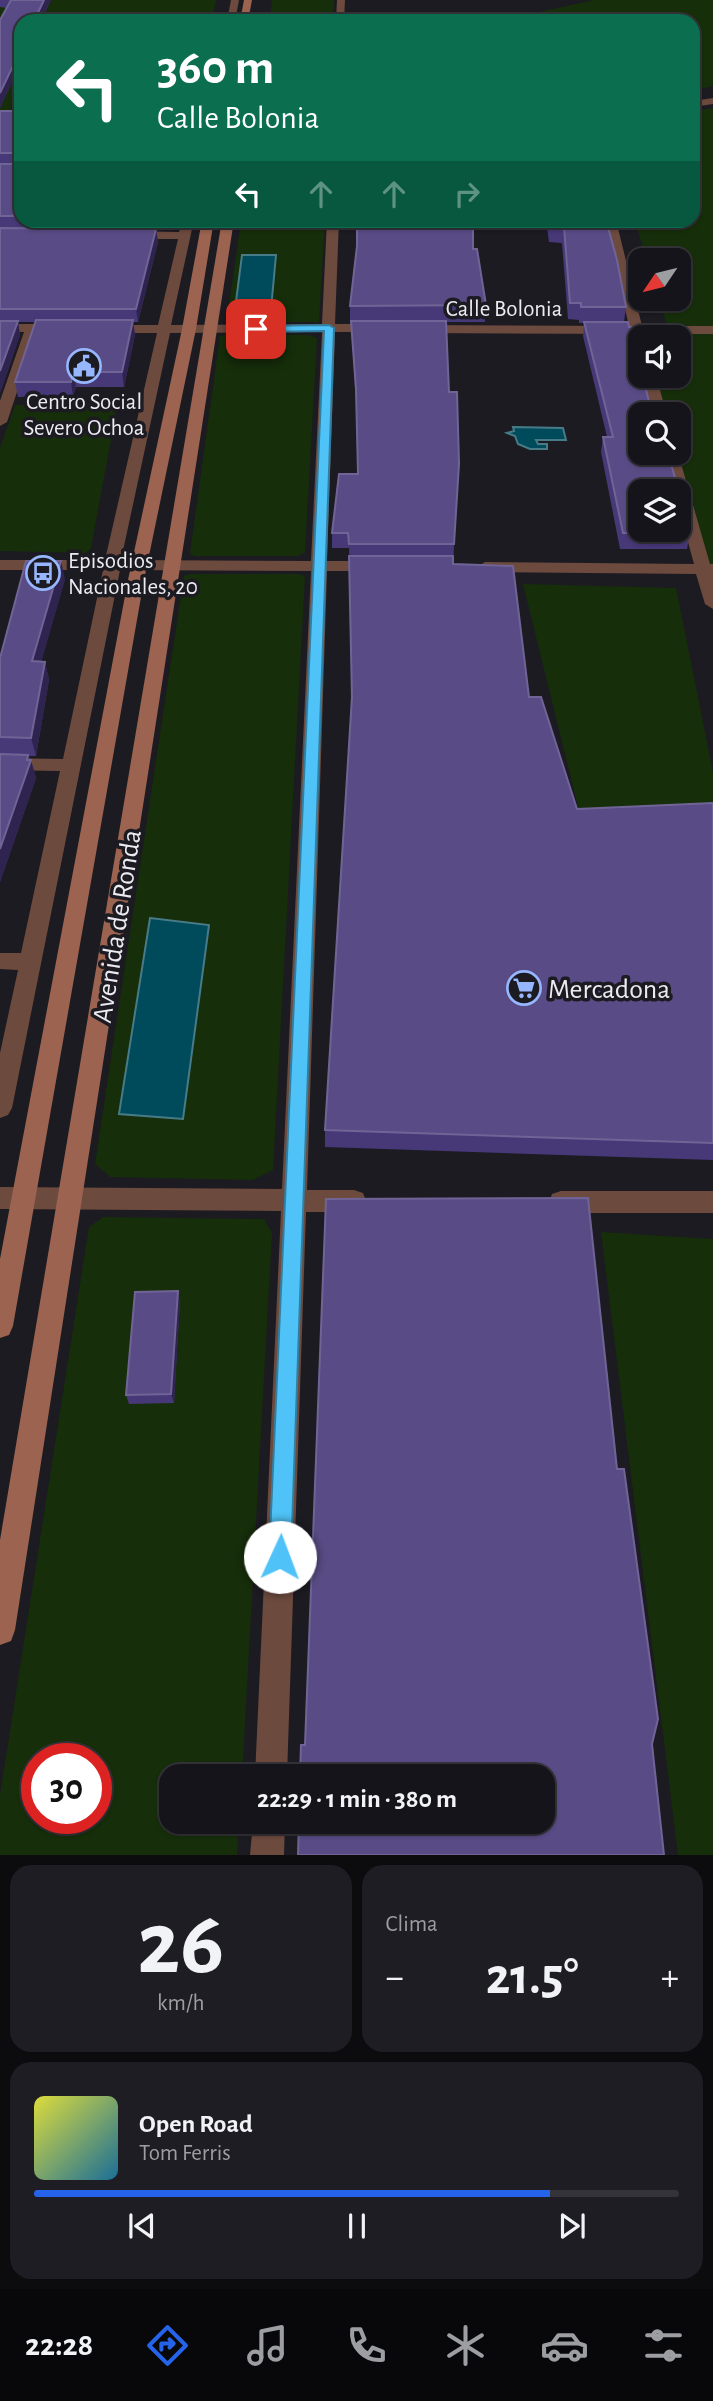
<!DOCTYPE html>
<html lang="es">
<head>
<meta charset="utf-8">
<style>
  :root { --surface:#15141a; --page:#1e1d23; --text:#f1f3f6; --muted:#9d9ea2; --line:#343339; --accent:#2563eb }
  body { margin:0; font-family:"Alegreya Sans",sans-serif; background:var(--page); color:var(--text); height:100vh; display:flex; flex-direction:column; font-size:26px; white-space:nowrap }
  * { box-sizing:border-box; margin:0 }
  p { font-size:23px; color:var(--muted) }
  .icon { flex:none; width:38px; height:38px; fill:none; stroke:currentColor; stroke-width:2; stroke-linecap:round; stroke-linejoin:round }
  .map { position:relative; height:1855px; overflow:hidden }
  .details { display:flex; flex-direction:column; gap:10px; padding:10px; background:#0c0b0e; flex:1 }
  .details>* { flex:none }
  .banner { position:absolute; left:14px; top:14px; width:686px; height:214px; border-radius:21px; box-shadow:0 2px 5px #0004,0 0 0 2px var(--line); background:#0b6e4f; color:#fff; overflow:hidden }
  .needle { width:46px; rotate:235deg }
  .tools { position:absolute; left:628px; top:248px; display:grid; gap:14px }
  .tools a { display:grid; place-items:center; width:63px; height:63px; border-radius:14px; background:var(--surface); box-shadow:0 2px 5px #0004,0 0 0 2px var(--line); font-size:35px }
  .speed { position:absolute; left:21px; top:1743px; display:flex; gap:14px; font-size:35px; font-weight:700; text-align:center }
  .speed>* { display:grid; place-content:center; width:91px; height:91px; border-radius:50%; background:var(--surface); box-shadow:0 2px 5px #0004,0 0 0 2px var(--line); line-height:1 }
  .speed .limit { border:10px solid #d22; background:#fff; color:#111 }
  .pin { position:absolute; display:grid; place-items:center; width:60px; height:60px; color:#fff; margin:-30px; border-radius:14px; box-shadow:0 4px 10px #0006 }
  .me { position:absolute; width:77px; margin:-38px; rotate:2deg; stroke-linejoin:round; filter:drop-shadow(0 0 5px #0008) }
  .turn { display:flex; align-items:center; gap:24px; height:147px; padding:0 28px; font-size:32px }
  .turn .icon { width:91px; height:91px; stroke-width:2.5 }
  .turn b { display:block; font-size:49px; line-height:60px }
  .lanes { display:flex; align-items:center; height:66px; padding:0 28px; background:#0003; justify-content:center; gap:35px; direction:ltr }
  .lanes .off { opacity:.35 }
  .big { font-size:52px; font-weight:700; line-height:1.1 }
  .details .card { flex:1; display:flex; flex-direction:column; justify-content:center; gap:10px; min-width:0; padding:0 24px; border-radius:21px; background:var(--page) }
  .details .dial { align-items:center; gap:0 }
  .dial b { font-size:91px; line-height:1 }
  .song { display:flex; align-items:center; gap:21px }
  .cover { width:84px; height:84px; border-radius:10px; background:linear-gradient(135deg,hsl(60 70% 55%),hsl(200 70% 35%)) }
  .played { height:7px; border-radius:4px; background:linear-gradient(90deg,var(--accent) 80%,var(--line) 80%) }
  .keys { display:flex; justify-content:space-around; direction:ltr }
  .heat { display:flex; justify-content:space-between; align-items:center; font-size:38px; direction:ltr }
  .details .tiles { flex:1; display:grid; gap:10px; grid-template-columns:1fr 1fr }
  .card:last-child { grid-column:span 2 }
  .trip { position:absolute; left:159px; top:1764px; width:396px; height:70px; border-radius:21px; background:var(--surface); box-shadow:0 2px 5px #0004,0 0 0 2px var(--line); font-weight:700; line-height:70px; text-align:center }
  .tabs { display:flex; height:112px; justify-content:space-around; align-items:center; background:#08080a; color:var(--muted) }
  .tabs .icon { width:49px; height:49px }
  .tabs .selected { color:var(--accent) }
  .tabs b { font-size:32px; color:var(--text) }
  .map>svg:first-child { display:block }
  .green { fill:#162e0a; fill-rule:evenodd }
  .water { fill:#004b5b; stroke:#477b88; stroke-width:2 }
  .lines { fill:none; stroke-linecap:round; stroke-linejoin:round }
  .street { fill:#6d4a3e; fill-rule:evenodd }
  .secondary { fill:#9b6350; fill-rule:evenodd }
  .wall { fill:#473878 }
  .shaded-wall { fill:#2f2450 }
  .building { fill:#594b85; stroke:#706496; stroke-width:2 }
  .route { fill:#4fc3f7; stroke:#337fa1; stroke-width:2 }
  .labels { text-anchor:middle; stroke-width:7; stroke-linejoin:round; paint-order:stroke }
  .far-street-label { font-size:23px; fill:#ecebf1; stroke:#1c1b22 }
  .far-poi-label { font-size:23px; fill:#ecebf1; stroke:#1c1b22 }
  .street-label { font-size:28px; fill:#ecebf1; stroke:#1c1b22 }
  .poi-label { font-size:28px; fill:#ecebf1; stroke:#1c1b22; text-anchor:start }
</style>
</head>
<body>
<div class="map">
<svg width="713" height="1855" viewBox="0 0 713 1855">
  <rect width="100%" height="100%" fill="#1c1b22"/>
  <!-- green -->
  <g class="green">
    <polygon points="0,0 216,0 212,21 21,21 21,111 0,111"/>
    <polygon points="272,0 334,0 333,21 270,21"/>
    <polygon points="594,0 713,0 713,86 693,91 693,21 498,21"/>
    <polygon points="713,108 713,569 703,569 671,453 679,453 679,415 660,415 649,376 679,376 679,338 640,338 640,346 636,329 668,329 659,299 679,299 679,261 647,261 635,221 693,220 695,212 693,111"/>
    <polygon points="241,221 325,221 319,322 230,322 227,319"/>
    <polygon points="227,334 309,335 317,338 305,552 298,556 194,556 190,553 220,336"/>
    <polygon points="15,405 111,405 117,407 91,548 86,553 0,551 0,448"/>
    <polygon points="191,574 298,574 305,576 273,1170 253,1180 110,1177 95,1164 184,576"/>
    <polygon points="523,584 676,588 713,772 713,811 583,827"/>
    <path d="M103,1217L264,1219L272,1233L242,1776H172V1822H239L237,1855H0V1795L89,1227ZM37,1759H96V1818H37Z"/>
    <polygon points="601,1232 713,1239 713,1855 678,1855"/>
  </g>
  <!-- water -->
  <g class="water">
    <polygon points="242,255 276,255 271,309 235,309"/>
    <polygon points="513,427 563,428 566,440 536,440 538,444 547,444 547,449 530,449 518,444 515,436 507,433 514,431"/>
    <polygon points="150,918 209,925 183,1119 119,1114"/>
  </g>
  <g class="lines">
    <!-- street -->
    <g class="street">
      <polygon points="231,0 239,0 235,21 227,21"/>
      <polygon points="337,0 345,0 344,21 336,21"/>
      <polygon points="713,98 713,104 693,107 693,101"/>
      <path d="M182,220H194L171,325L322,324L327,220H339L335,324H378L384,328L378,332H335L327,561H376L384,566L376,571H327L307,1190H354L363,1193L366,1201L363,1209L354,1212H306L287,1776H255L281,1211L0,1209V1187L282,1189L311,571L120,570L12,1108L8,1115L0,1118V1053L18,970L0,969V953H21L60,771L0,770V758L63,759L103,570H0V560H105L157,333H106L99,329L106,325H158L178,239H128L122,235L128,231L179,232ZM322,332L311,561L121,560L170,333Z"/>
      <polygon points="604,220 616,220 642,326 713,326 713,334 644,334 645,338 640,338 640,350 633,346 631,334 418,333 411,329 418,325 629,326"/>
      <polygon points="0,324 60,324 66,328 60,332 37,332 7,422 0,426 0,401 24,332 0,332"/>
      <polygon points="642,376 656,376 667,415 653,415"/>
      <polygon points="664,453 678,453 710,564 713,564 713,609 705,604 696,574 485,572 477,567 485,562 694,564 679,509 679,492 674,492"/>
      <polygon points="561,1191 713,1191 713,1213 561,1213 552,1210 549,1202 552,1194"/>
      <polygon points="253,1822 285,1822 284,1855 250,1855"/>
    </g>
    <!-- secondary -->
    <g class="secondary">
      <polygon points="244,0 252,0 248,21 240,21"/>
      <polygon points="202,220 214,220 196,329 144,580 13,1326 9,1335 0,1338 0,1259 128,580 182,329"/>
      <polygon points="222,220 234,220 15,1630 11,1641 0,1645 0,1540"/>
    </g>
  </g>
  <!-- wall -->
  <g class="wall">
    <polygon points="0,0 51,0 41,21 21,21 21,63 0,108 0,20 7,8 0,7"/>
    <polygon points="0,111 21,111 21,220 160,220 156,229 158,242 138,322 133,322 135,335 124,387 76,387 73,396 18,397 15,382 36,322 18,322 20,335 0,393"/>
    <polygon points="546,220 606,220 626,307 624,322 640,415 690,533 687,549 620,549 601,452 603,437 607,437 583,336 584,323 579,323 579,320 568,319 562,243 549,242"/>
    <polygon points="473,249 486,305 485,322 446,322 449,392 459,464 453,564 529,697 577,809 713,803 713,1160 325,1147 325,1130 352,701 349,548 332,548 332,533 358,474 356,404 351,322 350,322 350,306"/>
    <polygon points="65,579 41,662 45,662 49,680 36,756 29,756 36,778 0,882 0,658"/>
    <polygon points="180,1300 174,1403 129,1404 126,1395"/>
  </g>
  <!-- shaded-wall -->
  <g class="shaded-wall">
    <polygon points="44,0 51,0 41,21 34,21"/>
    <polygon points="21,49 21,63 0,108 0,93"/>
    <polygon points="156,229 158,242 138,322 136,309"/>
    <polygon points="133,320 135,335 124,387 122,372"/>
    <polygon points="18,321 20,335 0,393 0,371"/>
    <polygon points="73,372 76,387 73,396 71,382"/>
    <polygon points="61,561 65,579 36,680 32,661"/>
    <polygon points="45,662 49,680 36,756 31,738"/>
    <polygon points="28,755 30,763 31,760 36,778 0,882 0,849"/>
    <polygon points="178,1291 180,1300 174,1403 171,1394"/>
  </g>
  <!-- building -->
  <g class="building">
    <polygon points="11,0 44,0 34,21 21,21 21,49 0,93 0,20"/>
    <polygon points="0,111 21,111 21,155 19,153 0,153"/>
    <polygon points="21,161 21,216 0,216 0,164 21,164"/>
    <polygon points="357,220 473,220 473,249 477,249 486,305 350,306 357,246"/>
    <polygon points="550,220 606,220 617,260 626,307 581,307 581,303 570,303 564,227 551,227"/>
    <polygon points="0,228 156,229 136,309 0,309"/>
    <polygon points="36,320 133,320 122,372 73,372 71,382 15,382"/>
    <polygon points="0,321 18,321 0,371"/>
    <polygon points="351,321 446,321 449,392 457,392 459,464 454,544 349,544 348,533 332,533 339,474 358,474 356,389"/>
    <polygon points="584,322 628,322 629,327 632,327 640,364 640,376 643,376 652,415 640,415 640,453 668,453 679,492 640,492 640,530 679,530 679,492 690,533 623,533 603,437 613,437"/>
    <polygon points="349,556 453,556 453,564 513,566 529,697 541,697 577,809 713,803 713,1143 325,1130 352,697"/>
    <polygon points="26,561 61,561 32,661 45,662 31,738 0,737 0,658"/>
    <polygon points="0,754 28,755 27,760 31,760 0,849"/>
    <polygon points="588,1198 617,1469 624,1469 658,1719 652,1744 664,1855 298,1855 299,1822 542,1822 542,1776 300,1776 301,1745 305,1745 326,1199"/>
    <polygon points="178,1291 171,1394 126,1395 135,1292"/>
  </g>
  <!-- route -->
  <polygon class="route" points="329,325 334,328 291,1557 288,1565 280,1568 272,1565 269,1557 324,331 256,332 251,329 256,326"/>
  <!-- icons -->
  <defs>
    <g id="civic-ring" transform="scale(1.75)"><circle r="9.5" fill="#1c1b22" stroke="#96b6fd" stroke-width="1.5"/><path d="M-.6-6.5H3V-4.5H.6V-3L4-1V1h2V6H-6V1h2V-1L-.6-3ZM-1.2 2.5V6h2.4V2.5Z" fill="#96b6fd"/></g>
    <g id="bus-ring" transform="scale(1.75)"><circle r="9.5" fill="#1c1b22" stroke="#96b6fd" stroke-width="1.5"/><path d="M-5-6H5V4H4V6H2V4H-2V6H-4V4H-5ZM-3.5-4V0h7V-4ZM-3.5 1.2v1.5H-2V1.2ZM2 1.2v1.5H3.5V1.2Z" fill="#96b6fd"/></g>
    <g id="supermarket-ring" transform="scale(1.75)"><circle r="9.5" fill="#1c1b22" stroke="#96b6fd" stroke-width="1.5"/><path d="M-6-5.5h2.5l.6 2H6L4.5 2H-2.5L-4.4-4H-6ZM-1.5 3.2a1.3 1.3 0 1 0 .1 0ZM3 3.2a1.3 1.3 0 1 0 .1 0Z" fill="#96b6fd"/></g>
  </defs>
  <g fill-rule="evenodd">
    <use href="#civic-ring" x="84" y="366"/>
    <use href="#bus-ring" x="43" y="573"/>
    <use href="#supermarket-ring" x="524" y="988"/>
  </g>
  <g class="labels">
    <!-- far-street labels -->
    <g class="far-street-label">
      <text x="504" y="316">Calle Bolonia</text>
    </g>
    <!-- far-poi labels -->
    <g class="far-poi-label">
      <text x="84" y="409">Centro Social<tspan x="84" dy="26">Severo Ochoa</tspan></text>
      <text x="68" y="568" text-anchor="start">Episodios<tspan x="68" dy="26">Nacionales, 20</tspan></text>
    </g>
    <!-- street labels -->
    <g class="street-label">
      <text transform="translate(116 926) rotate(-81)" y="10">Avenida de Ronda</text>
    </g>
    <!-- poi labels -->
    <g class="poi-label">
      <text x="548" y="998">Mercadona</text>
    </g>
  </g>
</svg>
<div class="tools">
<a><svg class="needle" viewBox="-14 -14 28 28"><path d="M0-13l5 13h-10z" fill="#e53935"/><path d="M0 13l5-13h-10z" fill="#9d9ea2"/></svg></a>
<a><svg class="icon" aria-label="sound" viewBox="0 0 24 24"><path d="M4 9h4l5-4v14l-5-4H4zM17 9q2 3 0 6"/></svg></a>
<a><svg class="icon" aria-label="search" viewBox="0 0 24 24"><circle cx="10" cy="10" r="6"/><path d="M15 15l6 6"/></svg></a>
<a><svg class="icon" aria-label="layers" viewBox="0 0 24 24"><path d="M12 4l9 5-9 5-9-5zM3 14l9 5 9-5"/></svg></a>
</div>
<div class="speed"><div class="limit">30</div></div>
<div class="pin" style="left:256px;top:329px;background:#d93025"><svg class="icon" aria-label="arrive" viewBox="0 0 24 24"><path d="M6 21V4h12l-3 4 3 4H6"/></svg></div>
<svg class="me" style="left:280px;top:1557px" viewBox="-20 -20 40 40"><circle r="19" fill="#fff"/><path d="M0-13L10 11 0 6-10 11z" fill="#4fc3f7"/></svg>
<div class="trip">22:29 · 1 min · 380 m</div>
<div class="banner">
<div class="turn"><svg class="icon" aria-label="left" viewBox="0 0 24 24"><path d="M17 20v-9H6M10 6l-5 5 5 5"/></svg><div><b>360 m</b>Calle Bolonia</div></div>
<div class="lanes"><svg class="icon" aria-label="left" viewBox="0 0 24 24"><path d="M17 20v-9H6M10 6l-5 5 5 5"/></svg><svg class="icon off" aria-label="ahead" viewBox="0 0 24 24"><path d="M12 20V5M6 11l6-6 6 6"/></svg><svg class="icon off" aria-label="ahead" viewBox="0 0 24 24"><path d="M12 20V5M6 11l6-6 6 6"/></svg><svg class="icon off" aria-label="right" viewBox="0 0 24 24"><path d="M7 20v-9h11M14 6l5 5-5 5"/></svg></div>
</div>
</div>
<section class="details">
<div class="tiles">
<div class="card dial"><b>26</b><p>km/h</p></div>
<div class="card"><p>Clima</p>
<div class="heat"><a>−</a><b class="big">21.5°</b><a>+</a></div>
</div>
<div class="card">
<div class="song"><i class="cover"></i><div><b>Open Road</b><p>Tom Ferris</p></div></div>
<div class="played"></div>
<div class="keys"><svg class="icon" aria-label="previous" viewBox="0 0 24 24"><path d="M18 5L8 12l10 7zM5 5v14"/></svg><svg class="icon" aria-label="pause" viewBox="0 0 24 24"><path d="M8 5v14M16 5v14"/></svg><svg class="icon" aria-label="next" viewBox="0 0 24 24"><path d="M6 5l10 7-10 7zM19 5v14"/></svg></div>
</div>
</div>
</section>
<nav class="tabs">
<b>22:28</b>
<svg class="icon selected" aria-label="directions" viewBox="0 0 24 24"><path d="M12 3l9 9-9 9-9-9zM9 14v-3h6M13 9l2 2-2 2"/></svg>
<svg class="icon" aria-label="music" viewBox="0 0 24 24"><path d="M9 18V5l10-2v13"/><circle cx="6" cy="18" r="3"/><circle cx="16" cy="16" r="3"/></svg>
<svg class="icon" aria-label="phone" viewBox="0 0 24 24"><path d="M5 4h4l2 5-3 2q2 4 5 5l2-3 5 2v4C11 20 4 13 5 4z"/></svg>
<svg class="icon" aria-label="climate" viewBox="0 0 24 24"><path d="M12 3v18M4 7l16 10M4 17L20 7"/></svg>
<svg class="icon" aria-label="car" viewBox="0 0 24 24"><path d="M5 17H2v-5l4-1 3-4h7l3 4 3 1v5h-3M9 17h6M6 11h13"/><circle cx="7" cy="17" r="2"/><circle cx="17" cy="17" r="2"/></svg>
<svg class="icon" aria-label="filters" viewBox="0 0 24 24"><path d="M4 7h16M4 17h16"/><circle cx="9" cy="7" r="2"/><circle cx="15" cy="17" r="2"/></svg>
</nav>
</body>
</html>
